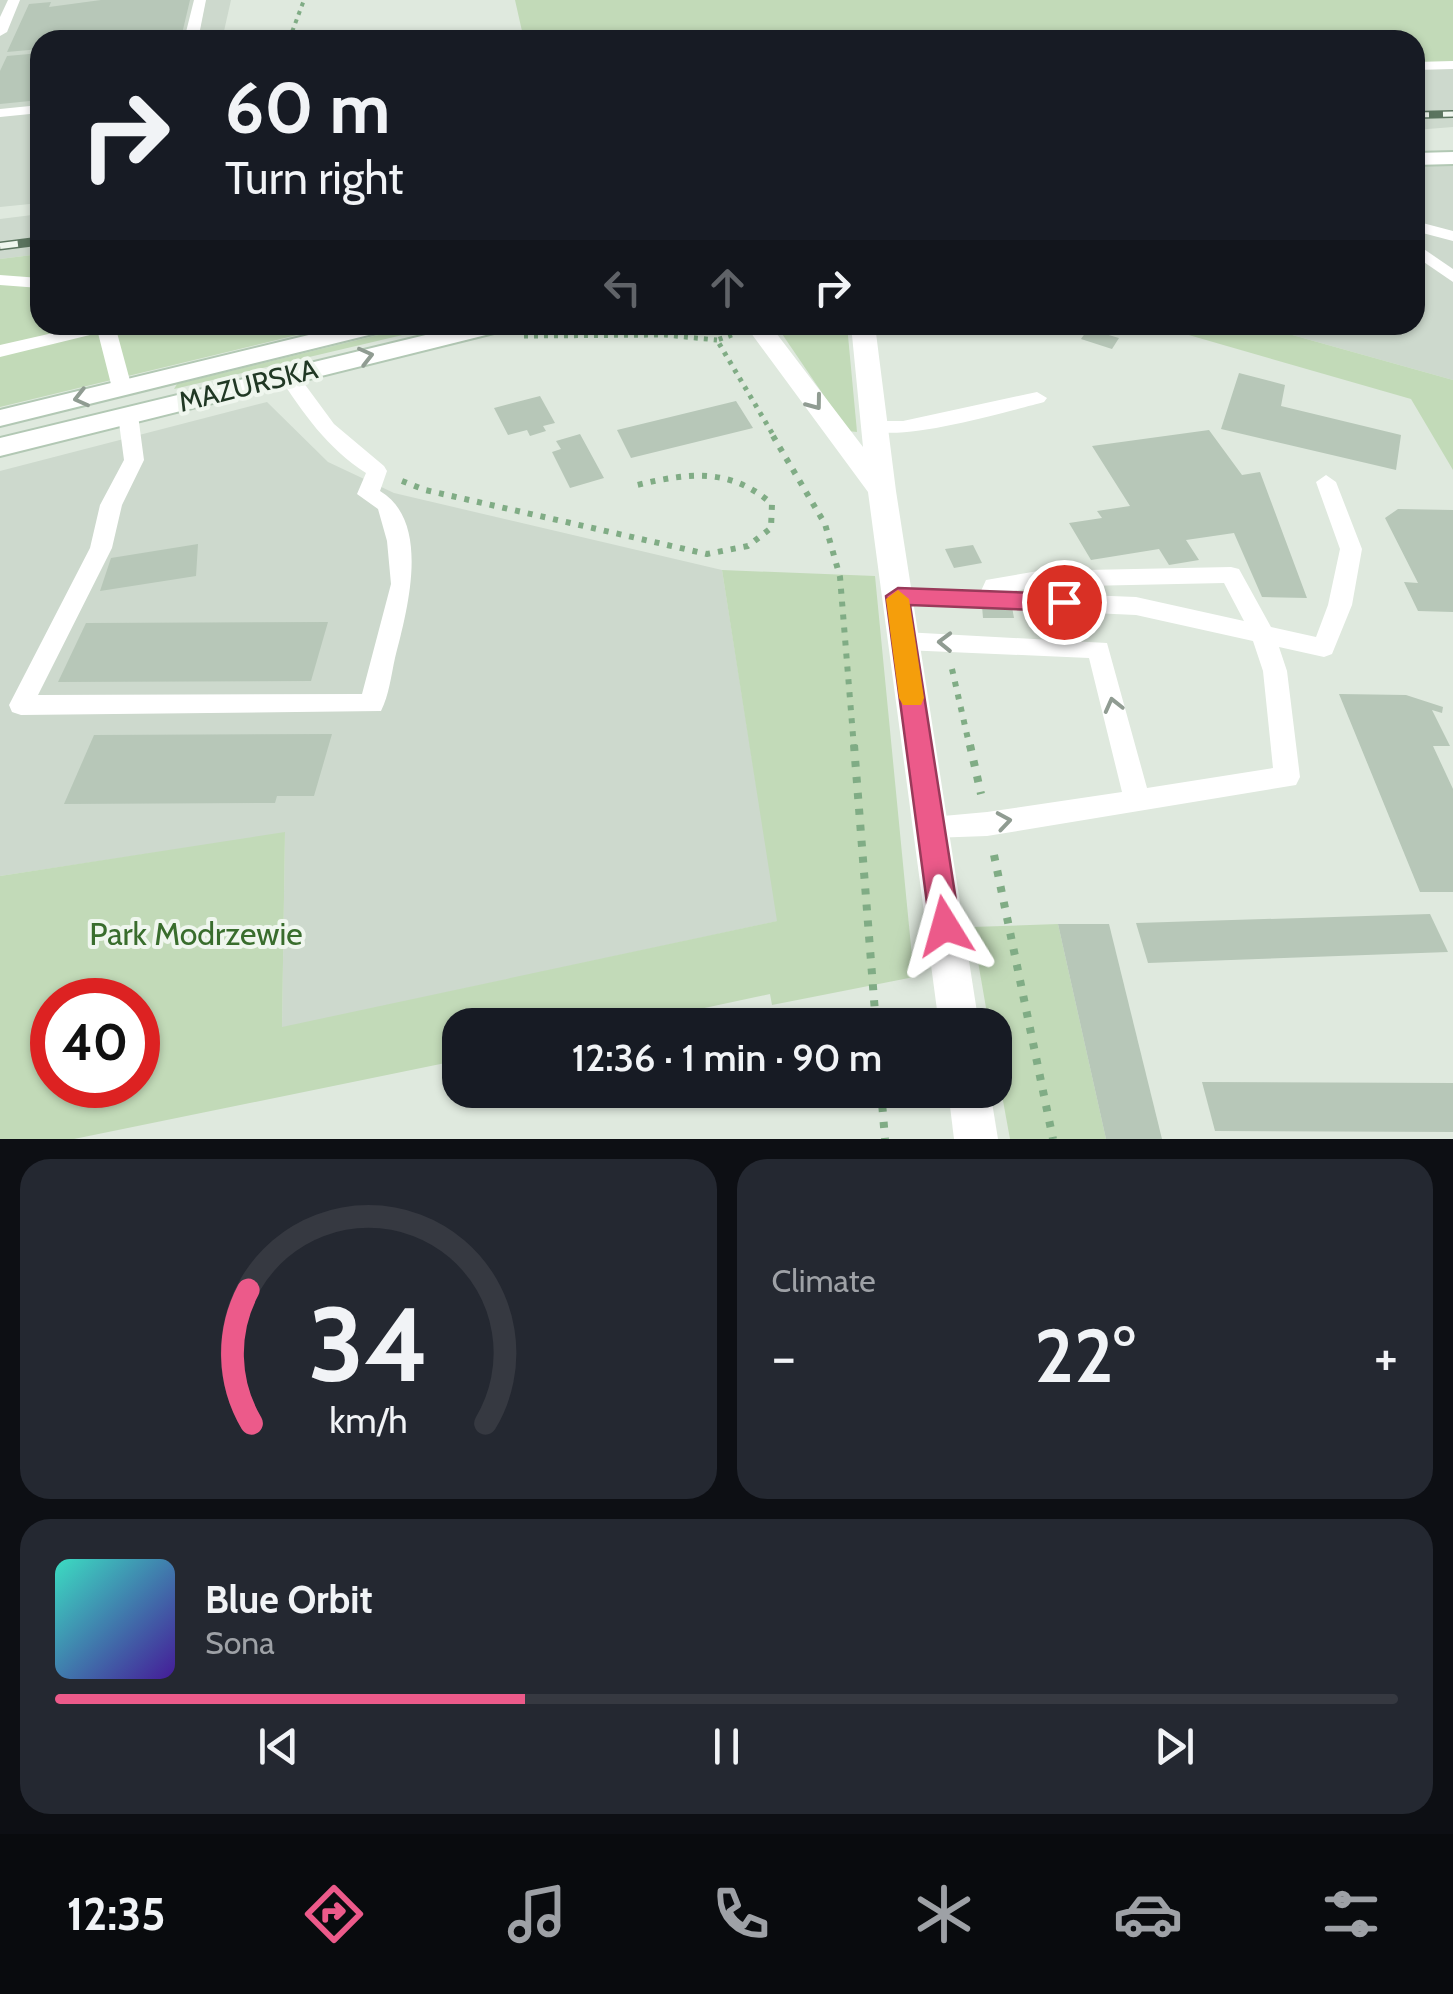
<!DOCTYPE html>
<html lang="en">
<head>
<meta charset="utf-8">
<style>
  :root { --surface:#171b24; --page:#242831; --text:#f1f3f6; --muted:#9ea1a6; --line:#363941; --accent:#ec5a8a }
  body { margin:0; font-family:Cabin,sans-serif; background:var(--page); color:var(--text); height:100vh; display:flex; flex-direction:column; font-size:38px; white-space:nowrap }
  * { box-sizing:border-box; margin:0 }
  p { font-size:32px; color:var(--muted) }
  .icon { flex:none; width:55px; height:55px; fill:none; stroke:currentColor; stroke-width:2; stroke-linecap:round; stroke-linejoin:round }
  .map { position:relative; height:1139px; overflow:hidden }
  .sheet { display:flex; flex-direction:column; gap:20px; padding:20px; background:#0d0f14; flex:1 }
  .sheet>* { flex:none }
  .guide { position:absolute; left:30px; top:30px; width:1395px; height:305px; border-radius:30px; box-shadow:0 2px 8px #0004; background:#171b24; color:var(--text); overflow:hidden }
  .speed { position:absolute; left:30px; top:978px; display:flex; gap:20px; font-size:50px; font-weight:700; text-align:center }
  .speed>* { display:grid; place-content:center; width:130px; height:130px; border-radius:50%; background:var(--surface); box-shadow:0 2px 8px #0004; line-height:1 }
  .speed .limit { border:15px solid #d22; background:#fff; color:#111 }
  .pin { position:absolute; display:grid; place-items:center; width:85px; height:85px; color:#fff; margin:-42px; border:5px solid #fff; border-radius:50%; box-shadow:0 2px 10px #0007 }
  .me { position:absolute; width:110px; margin:-55px; rotate:352deg; stroke-linejoin:round; filter:drop-shadow(0 0 8px #0008) }
  .turn { display:flex; align-items:center; gap:35px; height:210px; padding:0 30px; font-size:45px }
  .turn .icon { width:130px; height:130px; stroke-width:2.5 }
  .turn b { display:block; font-size:70px; line-height:85px }
  .lanes { display:flex; align-items:center; height:95px; padding:0 30px; background:#0003; justify-content:center; gap:50px; direction:ltr }
  .lanes .off { opacity:.35 }
  .big { font-size:75px; font-weight:600; line-height:1.1 }
  .sheet .card { flex:1; display:flex; flex-direction:column; justify-content:center; gap:15px; min-width:0; padding:0 35px; border-radius:30px; background:var(--page) }
  .sheet .dial { align-items:center; gap:0 }
  .dial svg { height:260px; overflow:visible; fill:none; stroke:var(--line); stroke-width:7; stroke-linecap:round; text-anchor:middle }
  .dial text { fill:var(--text); stroke:none }
  .song { display:flex; align-items:center; gap:30px }
  .cover { width:120px; height:120px; border-radius:15px; background:linear-gradient(135deg,hsl(170 70% 55%),hsl(260 70% 35%)) }
  .played { height:10px; border-radius:5px; background:linear-gradient(90deg,var(--accent) 35%,var(--line) 35%) }
  .keys { display:flex; justify-content:space-around; direction:ltr }
  .heat { display:flex; justify-content:space-between; align-items:center; font-size:55px; direction:ltr }
  .sheet .tiles { flex:1; display:grid; gap:20px; grid-template-columns:1fr 1fr }
  .card:last-child { grid-column:span 2 }
  .trip { position:absolute; left:442px; top:1008px; width:570px; height:100px; border-radius:30px; background:var(--surface); box-shadow:0 2px 8px #0004; font-weight:600; line-height:100px; text-align:center }
  .tabs { display:flex; height:160px; justify-content:space-around; align-items:center; background:#090b0e; color:var(--muted) }
  .tabs .icon { width:70px; height:70px }
  .tabs .active { color:var(--accent) }
  .tabs b { font-size:45px; color:var(--text) }
  .map>svg:first-child { display:block }
  .built { fill:#cdd9cd }
  .green { fill:#c2dab8; fill-rule:evenodd }
  .building { fill:#b7c7b8 }
  .lines { fill:none; stroke-linecap:round; stroke-linejoin:round }
  .secondary-casing { stroke:#b2c8b4; stroke-width:4 }
  .path-far3 { stroke:#80ac85; stroke-width:4; stroke-dasharray:4 5; stroke-linecap:butt }
  .path-far2 { stroke:#80ac85; stroke-width:5; stroke-dasharray:4 6; stroke-linecap:butt }
  .path-far1 { stroke:#80ac85; stroke-width:6; stroke-dasharray:5 8; stroke-linecap:butt }
  .path { stroke:#80ac85; stroke-width:8; stroke-dasharray:6 10; stroke-linecap:butt }
  .service { fill:#fff; fill-rule:evenodd }
  .tertiary { fill:#fff; fill-rule:evenodd }
  .secondary { fill:#fff; fill-rule:evenodd }
  .rail-far1-casing { stroke:#5b745f; stroke-width:8 }
  .rail-casing { stroke:#5b745f; stroke-width:9 }
  .rail-far1 { stroke:#eff6ee; stroke-width:5; stroke-dasharray:14; stroke-linecap:butt }
  .rail { stroke:#eff6ee; stroke-width:6; stroke-dasharray:18; stroke-linecap:butt }
  .oneway { stroke:#909c92 }
  .route { fill:#ec5a8a; stroke:#993a5a; stroke-width:2.5 }
  .slow { fill:#f59e0b }
  .labels { text-anchor:middle; stroke-width:8; stroke-linejoin:round; paint-order:stroke }
  .street-label { font-size:28px; fill:#203824; stroke:#eff6ee }
  .near-park-label { font-size:32px; fill:#396d2d; stroke:#eff6ee }
</style>
</head>
<body>
<div class="map">
<svg width="1453" height="1139" viewBox="0 0 1453 1139">
  <rect width="100%" height="100%" fill="#dfe9de"/>
  <!-- built -->
  <g class="built">
    <polygon points="0,0 231,0 222,40 40,40 40,203 0,207"/>
    <polygon points="1453,65 1453,127 1415,130 1415,66"/>
    <polygon points="1453,164 1453,380 1257,325 1415,325 1415,165"/>
    <polygon points="40,214 40,254 0,259 0,219"/>
    <polygon points="267,402 328,462 394,493 722,570 778,921 282,1028 285,833 0,876 0,471"/>
  </g>
  <!-- green -->
  <g class="green">
    <polygon points="515,0 1453,0 1453,65 1415,66 1415,40 524,40"/>
    <polygon points="40,254 40,325 338,325 0,407 0,259"/>
    <polygon points="419,325 445,325 174,389 177,384"/>
    <polygon points="776,325 847,325 857,432 848,431"/>
    <polygon points="1154,325 1257,325 1453,380 1453,470 1411,399"/>
    <path d="M722,570L875,576L914,977L772,1005L770,994L625,1025H460V1060L74,1139H0V876L285,832L282,1027L777,921ZM52,1000H138V1085H52Z"/>
    <polygon points="1058,924 1106,1139 1010,1139 995,1057 995,1025 989,1025 972,927"/>
  </g>
  <!-- building -->
  <g class="building">
    <polygon points="101,0 190,0 181,38 40,40 40,49 7,52 29,4 51,2 49,7"/>
    <polygon points="40,53 40,100 0,104 0,71 7,56"/>
    <polygon points="1088,329 1119,338 1112,349 1081,339"/>
    <polygon points="1239,373 1285,385 1281,406 1401,435 1396,470 1221,429"/>
    <polygon points="540,396 555,423 543,426 546,431 530,436 527,430 508,435 494,408"/>
    <polygon points="736,401 753,428 631,458 617,430"/>
    <polygon points="1209,430 1242,475 1260,472 1307,598 1262,597 1234,533 1186,540 1199,560 1169,565 1159,549 1091,560 1069,523 1102,518 1097,511 1130,506 1092,446"/>
    <polygon points="580,434 604,478 570,488 552,452 561,449 556,441"/>
    <polygon points="1398,509 1453,510 1453,612 1418,611 1404,582 1418,583 1385,518"/>
    <polygon points="198,544 196,576 100,591 111,558"/>
    <polygon points="973,545 982,563 954,568 945,549"/>
    <polygon points="982,606 1012,607 1014,618 983,618"/>
    <polygon points="328,622 311,681 58,682 86,623"/>
    <polygon points="1339,694 1406,695 1443,707 1442,713 1432,710 1450,746 1433,746 1453,789 1453,892 1420,892"/>
    <polygon points="332,734 314,796 277,796 275,803 64,804 94,735"/>
    <polygon points="1430,914 1448,952 1148,963 1136,923"/>
    <polygon points="1058,924 1109,924 1162,1139 1106,1139"/>
    <polygon points="1202,1082 1453,1083 1453,1132 1215,1131"/>
  </g>
  <g class="lines">
    <!-- secondary casing -->
    <g class="secondary-casing">
      <g id="secondary">
        <polygon points="1453,152 1453,164 1415,165 1415,153"/>
        <polygon points="350,325 392,325 389,330 0,426 0,410"/>
        <polygon points="467,325 509,325 506,330 0,456 0,438"/>
      </g>
    </g>
    <!-- path-far3 -->
    <polyline class="path-far3" points="289,40 304,0"/>
    <!-- path-far2 -->
    <g class="path-far2">
      <polyline points="732,335 717,340 775,438"/>
      <polyline points="524,336 665,335 717,340"/>
    </g>
    <!-- path-far1 -->
    <g class="path-far1">
      <polyline points="773,436 825,524 840,577 854,748"/>
      <path d="M402,481L425,490L707,554L748,546L771,528L772,504C730,467 688,473 637,485"/>
      <polyline points="952,669 970,748"/>
    </g>
    <!-- path -->
    <g class="path">
      <polyline points="854,745 876,1025"/>
      <polyline points="970,745 981,794"/>
      <polyline points="994,855 1053,1139"/>
      <polyline points="881,1090 885,1139"/>
    </g>
    <!-- service -->
    <g class="service">
      <polygon points="8,0 20,0 7,32 0,36 0,17"/>
      <polygon points="194,0 206,0 198,40 184,40"/>
      <polygon points="1453,61 1453,69 1415,70 1415,62"/>
      <polygon points="40,105 40,113 0,117 0,109"/>
      <polygon points="1415,221 1453,231 1453,241 1415,231"/>
      <polygon points="1415,243 1453,269 1453,282 1415,256"/>
      <polygon points="0,275 40,278 40,288 0,285"/>
      <polygon points="88,325 120,325 116,329 132,388 129,392 115,392 112,388 98,333 0,357 0,345"/>
      <path d="M288,369L295,371L334,424L384,466L387,471L380,491C432,522 407,611 395,658C391,676 389,695 381,711L21,715L12,712L9,705L90,548L100,505L124,460L118,415L128,409L138,415L144,460L122,505L112,548L38,695L362,694L391,584L387,541L378,509L357,494L366,473C327,448 303,413 278,375Z"/>
      <path d="M1037,392L1047,398L1044,402C1013,410 886,447 866,427L876,421H903Z"/>
      <path d="M1326,475L1336,482L1362,549L1352,605L1332,654L1324,657L1279,647L1287,671L1300,777L1296,785L987,836L931,838L921,834L918,826L921,818L987,812L1122,792L1089,658L904,650L896,647L892,641L896,635L904,632L1107,643L1147,788L1273,768L1263,671L1253,641L1136,615L898,604L890,602L887,596L890,590L981,591L986,580L1038,571L1231,567L1239,569L1271,627L1316,637L1328,605L1340,549L1316,482ZM1224,583L1244,621L1136,597L1008,592L1038,587Z"/>
    </g>
    <!-- tertiary -->
    <g class="tertiary">
      <polygon points="745,325 770,325 863,447 851,325 875,325 896,491 979,1025 939,1025 868,492"/>
      <polygon points="948,1090 990,1090 998,1139 954,1139"/>
    </g>
    <!-- secondary -->
    <use href="#secondary" class="secondary"/>
    <!-- rail-far1 casing -->
    <g class="rail-far1-casing">
      <polyline id="rail-far1" points="1415,115 1453,114"/>
    </g>
    <!-- rail casing -->
    <g class="rail-casing">
      <polyline id="rail" points="0,246 40,241"/>
    </g>
    <!-- rail-far1 -->
    <use href="#rail-far1" class="rail-far1"/>
    <!-- rail -->
    <use href="#rail" class="rail"/>
  </g>
  <!-- one-way arrows -->
  <defs><path id="oneway-chevron" d="M-2-3.5L2.5 0L-2 3.5" fill="none" stroke-width="1.6" stroke-linecap="round" stroke-linejoin="round" transform="scale(2.5)"/></defs>
  <g class="oneway">
    <use href="#oneway-chevron" transform="translate(366 356) rotate(-14)"/>
    <use href="#oneway-chevron" transform="translate(81 398) rotate(166)"/>
    <use href="#oneway-chevron" transform="translate(815 403) rotate(53)"/>
    <use href="#oneway-chevron" transform="translate(945 642) rotate(-179)"/>
    <use href="#oneway-chevron" transform="translate(1113 705) rotate(-104)"/>
    <use href="#oneway-chevron" transform="translate(1004 821) rotate(-9)"/>
  </g>
  <!-- route -->
  <polygon class="route" points="898,588 1064,594 1075,602 1064,611 910,605 960,926 955,936 945,940 935,936 930,926 886,596"/>
  <!-- slow -->
  <polygon class="slow" points="898,590 909,599 924,698 921,705 903,705 899,698 886,599"/>
  <g class="labels">
    <!-- street labels -->
    <g class="street-label">
      <text transform="translate(248 385) rotate(-14)" y="10">MAZURSKA</text>
    </g>
    <!-- near-park labels -->
    <g class="near-park-label">
      <text x="196" y="945">Park Modrzewie</text>
    </g>
  </g>
</svg>
<div class="speed"><div class="limit">40</div></div>
<div class="pin" style="left:1064px;top:602px;background:#d93025"><svg class="icon" aria-label="arrive" viewBox="0 0 24 24"><path d="M6 21V4h12l-3 4 3 4H6"/></svg></div>
<svg class="me" style="left:945px;top:926px" viewBox="-20 -20 40 40"><path d="M0-17L14 15 0 8-14 15z" fill="#ec5a8a" stroke="#fff" stroke-width="4"/></svg>
<div class="trip">12:36 · 1 min · 90 m</div>
<div class="guide">
<div class="turn"><svg class="icon" aria-label="right" viewBox="0 0 24 24"><path d="M7 20v-9h11M14 6l5 5-5 5"/></svg><div><b>60 m</b>Turn right</div></div>
<div class="lanes"><svg class="icon off" aria-label="left" viewBox="0 0 24 24"><path d="M17 20v-9H6M10 6l-5 5 5 5"/></svg><svg class="icon off" aria-label="ahead" viewBox="0 0 24 24"><path d="M12 20V5M6 11l6-6 6 6"/></svg><svg class="icon" aria-label="right" viewBox="0 0 24 24"><path d="M7 20v-9h11M14 6l5 5-5 5"/></svg></div>
</div>
</div>
<section class="sheet">
<div class="tiles">
<div class="card dial"><svg viewBox="0 0 100 80">
<path d="M14 69A42 42 0 1 1 86 69"/>
<path d="M14 69A42 42 0 0 1 13 28" stroke="#ec5a8a"/>
<text x="50" y="56" font-size="32" font-weight="700">34</text>
<text x="50" y="72" font-size="11">km/h</text>
</svg></div>
<div class="card"><p>Climate</p>
<div class="heat"><a>−</a><b class="big">22°</b><a>+</a></div>
</div>
<div class="card">
<div class="song"><i class="cover"></i><div><b>Blue Orbit</b><p>Sona</p></div></div>
<div class="played"></div>
<div class="keys"><svg class="icon" aria-label="previous" viewBox="0 0 24 24"><path d="M18 5L8 12l10 7zM5 5v14"/></svg><svg class="icon" aria-label="pause" viewBox="0 0 24 24"><path d="M8 5v14M16 5v14"/></svg><svg class="icon" aria-label="next" viewBox="0 0 24 24"><path d="M6 5l10 7-10 7zM19 5v14"/></svg></div>
</div>
</div>
</section>
<nav class="tabs">
<b>12:35</b>
<svg class="icon active" aria-label="directions" viewBox="0 0 24 24"><path d="M12 3l9 9-9 9-9-9zM9 14v-3h6M13 9l2 2-2 2"/></svg>
<svg class="icon" aria-label="music" viewBox="0 0 24 24"><path d="M9 18V5l10-2v13"/><circle cx="6" cy="18" r="3"/><circle cx="16" cy="16" r="3"/></svg>
<svg class="icon" aria-label="phone" viewBox="0 0 24 24"><path d="M5 4h4l2 5-3 2q2 4 5 5l2-3 5 2v4C11 20 4 13 5 4z"/></svg>
<svg class="icon" aria-label="climate" viewBox="0 0 24 24"><path d="M12 3v18M4 7l16 10M4 17L20 7"/></svg>
<svg class="icon" aria-label="car" viewBox="0 0 24 24"><path d="M5 17H2v-5l4-1 3-4h7l3 4 3 1v5h-3M9 17h6M6 11h13"/><circle cx="7" cy="17" r="2"/><circle cx="17" cy="17" r="2"/></svg>
<svg class="icon" aria-label="filters" viewBox="0 0 24 24"><path d="M4 7h16M4 17h16"/><circle cx="9" cy="7" r="2"/><circle cx="15" cy="17" r="2"/></svg>
</nav>
</body>
</html>
